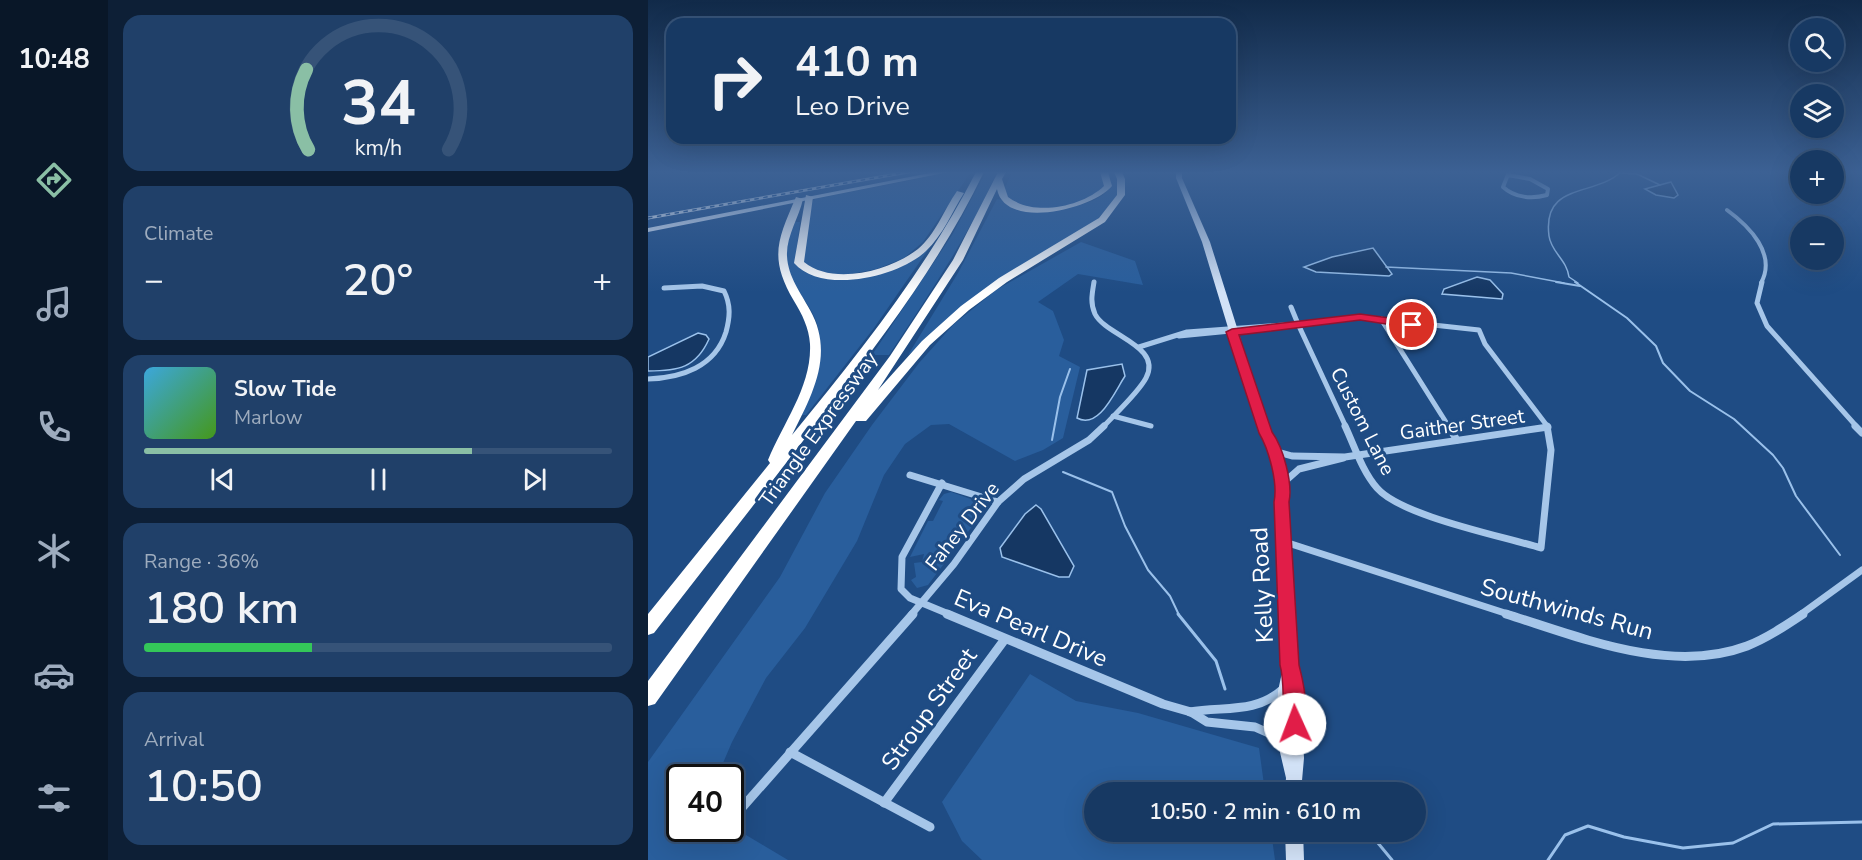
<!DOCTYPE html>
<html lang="en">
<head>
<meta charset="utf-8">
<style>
  :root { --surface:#173963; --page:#204069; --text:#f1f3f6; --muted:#9eacbe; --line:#365378; --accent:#8abfa5 }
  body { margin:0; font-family:"Nunito Sans",sans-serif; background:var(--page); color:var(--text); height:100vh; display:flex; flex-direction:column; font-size:22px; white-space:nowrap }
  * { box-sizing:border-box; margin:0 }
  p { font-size:20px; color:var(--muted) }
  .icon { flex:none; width:33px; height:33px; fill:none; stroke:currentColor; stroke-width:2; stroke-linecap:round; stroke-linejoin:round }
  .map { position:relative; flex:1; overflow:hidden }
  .sheet { display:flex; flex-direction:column; gap:15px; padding:15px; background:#0d1f36; width:540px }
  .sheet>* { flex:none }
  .banner { position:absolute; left:18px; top:18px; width:570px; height:126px; border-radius:18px; box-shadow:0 6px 24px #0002,0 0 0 2px var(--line); background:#173963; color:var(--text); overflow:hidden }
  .controls { position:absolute; left:1142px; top:18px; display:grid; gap:12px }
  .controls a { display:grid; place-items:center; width:54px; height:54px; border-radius:50%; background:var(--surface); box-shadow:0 6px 24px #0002,0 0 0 2px var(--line); font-size:30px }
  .speed { position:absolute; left:18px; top:764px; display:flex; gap:12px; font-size:30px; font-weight:700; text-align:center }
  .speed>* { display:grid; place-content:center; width:78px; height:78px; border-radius:50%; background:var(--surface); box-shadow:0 6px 24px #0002,0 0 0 2px var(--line); line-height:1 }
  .speed .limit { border:3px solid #111; border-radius:9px; background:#fff; color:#111 }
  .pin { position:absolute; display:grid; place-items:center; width:51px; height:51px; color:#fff; margin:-26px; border:3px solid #fff; border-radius:50%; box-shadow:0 2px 6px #0007 }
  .me { position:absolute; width:66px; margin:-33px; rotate:358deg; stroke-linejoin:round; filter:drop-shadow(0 0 4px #0008) }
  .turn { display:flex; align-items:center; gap:21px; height:126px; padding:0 30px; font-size:27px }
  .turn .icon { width:78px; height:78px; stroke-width:2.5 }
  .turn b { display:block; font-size:42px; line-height:51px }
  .big { font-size:45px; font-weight:600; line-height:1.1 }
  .sheet .widget { flex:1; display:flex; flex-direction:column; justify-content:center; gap:9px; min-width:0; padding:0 21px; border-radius:18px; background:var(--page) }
  .sheet .dial { align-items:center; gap:0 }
  .dial svg { height:156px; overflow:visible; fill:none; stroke:var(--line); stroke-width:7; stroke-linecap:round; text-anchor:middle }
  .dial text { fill:var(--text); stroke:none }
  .song { display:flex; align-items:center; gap:18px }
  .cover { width:72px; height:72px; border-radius:9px; background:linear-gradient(135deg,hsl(200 70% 55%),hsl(100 70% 35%)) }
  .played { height:6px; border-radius:3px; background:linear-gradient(90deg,var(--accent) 70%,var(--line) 70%) }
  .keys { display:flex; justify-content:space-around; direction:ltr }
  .heat { display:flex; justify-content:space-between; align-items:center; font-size:33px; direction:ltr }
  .charge { height:9px; border-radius:4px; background:linear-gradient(90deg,#34c759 36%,var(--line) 0) }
  .trip { position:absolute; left:436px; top:782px; width:342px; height:60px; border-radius:30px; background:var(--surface); box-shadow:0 6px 24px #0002,0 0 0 2px var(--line); font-weight:600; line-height:60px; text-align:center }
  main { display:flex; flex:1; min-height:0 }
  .dock { display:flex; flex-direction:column; width:108px; justify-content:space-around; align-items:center; background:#091728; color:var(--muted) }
  .dock .icon { width:42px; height:42px }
  .dock .on { color:var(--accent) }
  .dock b { font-size:27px; color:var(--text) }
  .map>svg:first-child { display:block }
  .green { fill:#295e9c }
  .water { fill:#153763; stroke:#9ac1eb; stroke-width:1.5 }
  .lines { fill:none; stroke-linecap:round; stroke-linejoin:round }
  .stream-far2 { stroke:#9ac1eb; stroke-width:1.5 }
  .stream-far1 { stroke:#9ac1eb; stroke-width:2 }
  .stream { stroke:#9ac1eb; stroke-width:3 }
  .street-far3 { stroke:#a6c6e9; stroke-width:4 }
  .street-far2 { stroke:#a6c6e9; stroke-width:5 }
  .street-far1 { stroke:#a6c6e9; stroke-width:7 }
  .street { stroke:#a6c6e9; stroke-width:9 }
  .secondary { fill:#d2e2f7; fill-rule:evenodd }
  .primary { fill:#eaf2fe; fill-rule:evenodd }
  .highway { fill:#fff; fill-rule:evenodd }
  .rail-casing { stroke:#fff; stroke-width:3 }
  .rail { stroke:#1f4c84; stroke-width:1.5; stroke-dasharray:4.5; stroke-linecap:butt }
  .route { fill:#e11d48; stroke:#92132f; stroke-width:1.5 }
  .labels { text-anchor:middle; stroke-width:6; stroke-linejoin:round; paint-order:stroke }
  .street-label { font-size:20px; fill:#fff; stroke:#1f4c84 }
  .near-street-label { font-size:24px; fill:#fff; stroke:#1f4c84 }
</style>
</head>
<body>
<main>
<nav class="dock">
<b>10:48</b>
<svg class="icon on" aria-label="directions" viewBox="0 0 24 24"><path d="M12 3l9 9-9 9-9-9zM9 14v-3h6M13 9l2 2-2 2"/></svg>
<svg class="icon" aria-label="music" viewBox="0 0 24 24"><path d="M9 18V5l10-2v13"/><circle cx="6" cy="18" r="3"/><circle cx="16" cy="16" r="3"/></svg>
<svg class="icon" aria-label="phone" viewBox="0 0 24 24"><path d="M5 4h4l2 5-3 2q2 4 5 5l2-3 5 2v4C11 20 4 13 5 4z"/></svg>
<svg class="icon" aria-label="climate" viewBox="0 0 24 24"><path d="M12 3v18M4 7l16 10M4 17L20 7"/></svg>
<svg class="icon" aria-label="car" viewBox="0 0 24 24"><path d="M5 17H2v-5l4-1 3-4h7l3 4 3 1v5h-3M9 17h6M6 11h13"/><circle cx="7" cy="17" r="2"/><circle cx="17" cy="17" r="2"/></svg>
<svg class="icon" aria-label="filters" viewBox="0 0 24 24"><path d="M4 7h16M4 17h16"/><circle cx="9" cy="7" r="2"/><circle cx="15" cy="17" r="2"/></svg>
</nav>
<section class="sheet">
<div class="widget dial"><svg viewBox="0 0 100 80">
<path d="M14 69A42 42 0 1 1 86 69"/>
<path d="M14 69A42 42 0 0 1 13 28" stroke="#8abfa5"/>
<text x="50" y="56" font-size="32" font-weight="700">34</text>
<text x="50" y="72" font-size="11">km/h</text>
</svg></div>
<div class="widget"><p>Climate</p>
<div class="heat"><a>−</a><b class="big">20°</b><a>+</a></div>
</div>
<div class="widget">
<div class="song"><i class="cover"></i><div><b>Slow Tide</b><p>Marlow</p></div></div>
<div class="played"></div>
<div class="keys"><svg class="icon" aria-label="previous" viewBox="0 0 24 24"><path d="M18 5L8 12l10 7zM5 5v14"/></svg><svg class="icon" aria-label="pause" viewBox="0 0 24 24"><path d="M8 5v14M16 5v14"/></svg><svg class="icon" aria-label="next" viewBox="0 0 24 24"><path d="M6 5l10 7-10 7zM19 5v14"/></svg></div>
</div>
<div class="widget"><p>Range · 36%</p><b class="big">180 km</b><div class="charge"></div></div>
<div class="widget"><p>Arrival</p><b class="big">10:50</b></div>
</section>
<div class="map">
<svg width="1214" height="860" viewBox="0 0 1214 860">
  <rect width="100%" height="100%" fill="#1f4c84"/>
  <!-- green -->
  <g class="green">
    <polygon points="304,172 323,172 275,242 256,258 229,269 197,275 168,272 154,262 164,202 167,199"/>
    <path d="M338,172H349C320,237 280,296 241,355H224L304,235Z"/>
    <path d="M364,172H452L458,181L455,190C448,194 441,198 434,202C414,211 366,215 356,190Z"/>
    <path d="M459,172H467L471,184L469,197L447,222L380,263L260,355L310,273L349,199C358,200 366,207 375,208C397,211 460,209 463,181Z"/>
    <path d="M147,222H152L147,263C163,282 205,281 227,273C246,267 263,252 282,247L226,328L158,415H153C167,386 179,353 168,321C160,299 135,278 137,253C137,243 144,232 147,222Z"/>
    <polygon points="433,242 487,261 495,285 430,274 390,302 405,311 416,340 411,356 432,367 415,438 395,450 367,461 301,424 283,425 257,444 236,475 209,541 157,628 118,678 84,742 69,777 32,777 32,828 82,828 83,826 140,860 0,860 0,762 132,577 177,493 224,425 271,363 305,325 348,290"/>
    <polygon points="303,492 334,503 338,508 280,585 269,588 263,580 268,577 266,563 274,562 276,554 262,557 280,521 285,521 295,501 291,500 296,494"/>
    <polygon points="382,674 428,701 490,713 611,748 617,792 447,792 447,831 623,831 627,860 334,860 314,841 294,802"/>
  </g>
  <!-- water -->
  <g class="water">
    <polygon points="1023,182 1030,195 1026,198 1008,195 997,189"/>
    <polygon points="725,248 744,274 741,276 668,272 656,267 684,257"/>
    <polygon points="829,277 842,280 855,294 854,299 794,294 796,289"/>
    <path d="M50,333L58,335L61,339C48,368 30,371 0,371V357Z"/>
    <path d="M474,364L477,376C467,391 451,430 429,418L439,370Z"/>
    <polygon points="388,505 393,509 426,566 421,577 411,577 354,557 352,548 377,514"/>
  </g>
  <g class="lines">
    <!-- stream-far2 -->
    <g class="stream-far2">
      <polyline points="973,173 989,174 1012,185"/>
      <polyline points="738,267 863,273 916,283"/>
      <path d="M930,283L921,277C919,260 903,252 901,236C894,182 946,197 973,172"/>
    </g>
    <!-- stream-far1 -->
    <g class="stream-far1">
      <polyline points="908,282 932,286"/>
      <polyline points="927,282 979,318 1008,346 1015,363 1042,391 1086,419 1125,455 1135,468 1148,496 1192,555"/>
      <polyline points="404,440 412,397 422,369"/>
      <polyline points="415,472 464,492 477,526 500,570 522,596 531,615"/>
    </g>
    <!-- stream -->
    <g class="stream">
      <polyline points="530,614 568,661 577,689"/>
      <polyline points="720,831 744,860"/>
      <polyline points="900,860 917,835 940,826 976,837 1035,848 1085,843 1125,824 1214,822"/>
    </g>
    <!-- street-far3 -->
    <g class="street-far3">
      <path d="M860,175L882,179L900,189L899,195C884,199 867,198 855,187L861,172"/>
      <path d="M1079,210C1101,226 1129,254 1113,283"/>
    </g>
    <!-- street-far2 -->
    <g class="street-far2">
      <path d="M446,282C444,294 442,303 447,314C458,336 515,346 498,378C490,393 467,414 455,427"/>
      <polyline points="1114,282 1109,303 1119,326 1209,427"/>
      <polyline points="643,307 650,324"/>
      <polyline points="733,319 801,427"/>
      <polyline points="650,324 698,427"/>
      <polyline points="650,324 712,317 831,330 837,344 900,427"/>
      <polyline points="531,336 634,326"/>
      <polyline points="491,347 539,332 650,324"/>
      <path d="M0,379C33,378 67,367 78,332C82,317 83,305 76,291L54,286L16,288"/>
      <polyline points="465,416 503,426"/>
    </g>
    <!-- street-far1 -->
    <g class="street-far1">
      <path d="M697,426C706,445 714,471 729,488C753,516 854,536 893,548L903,450L899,426"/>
      <polyline points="800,426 809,440"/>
      <polyline points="1207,426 1214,433"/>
      <polyline points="626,451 644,456 697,457 900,427"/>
      <polyline points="262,475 350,502"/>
      <polyline points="294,483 254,557 253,589 262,598 303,615"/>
      <polyline points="634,484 651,469 695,458"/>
      <polyline points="637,542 863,615"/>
      <polyline points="263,615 306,564 350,502 376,479 441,440 456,426"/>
      <polyline points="1152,615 1214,570"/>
    </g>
    <!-- street -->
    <g class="street">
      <polyline points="299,614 515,704 543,712 559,722 607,727 625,735 635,743"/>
      <path d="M858,614C932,637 1022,675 1099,646C1119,638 1137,626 1155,614"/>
      <path d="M542,712C575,706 607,714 634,690"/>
      <polyline points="142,752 282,827"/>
      <polyline points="236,803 357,639"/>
      <polyline points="92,810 265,614"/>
    </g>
    <!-- secondary -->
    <g class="secondary">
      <polygon points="528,172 534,172 534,178 562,242 622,432 628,440 642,493 640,502 656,758 653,792 637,792 638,778 631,748 629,720 630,691 636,663 628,502 630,493 618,441 612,433 554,242 528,178"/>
      <polygon points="637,831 655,831 656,860 638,860"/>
    </g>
    <!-- primary -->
    <polygon class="primary" points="287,172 301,172 0,232 0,228"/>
    <!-- highway -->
    <g class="highway">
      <path d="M328,172H336C295,257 239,332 181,407C124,482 65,557 6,633L0,635V614L122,463L120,460C135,423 164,386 162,344C161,328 154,314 146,301C121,258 129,241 148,197L155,199C151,218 138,236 139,256C140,277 153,293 162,310C187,354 164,395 144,435C212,352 279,268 328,172Z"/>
      <path d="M350,172H358L354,179L360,197C386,217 434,207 456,186L452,172H460L464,186C445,209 357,231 349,189L315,260L230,390L274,341L313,306L351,278L451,218L469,195V179L466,172H474L477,179V195L457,222L359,282L321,310L282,345L218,421H208L7,704L0,706V681L242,356L305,260Z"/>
      <path d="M309,191L316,193C304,212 295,235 278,251C251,277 174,295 146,263L158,195L165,197L156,262C185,286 242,271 270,249C287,235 296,210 309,191Z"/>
    </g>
    <!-- rail casing -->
    <g class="rail-casing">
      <polyline id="rail" points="0,218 260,172"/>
    </g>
    <!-- rail -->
    <use href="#rail" class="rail"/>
  </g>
  <!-- sky -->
  <linearGradient id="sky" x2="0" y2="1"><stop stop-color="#112a49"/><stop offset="0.59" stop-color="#3c6194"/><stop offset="1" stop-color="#3c6194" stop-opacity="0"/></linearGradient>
  <rect width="1214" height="292" fill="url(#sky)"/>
  <!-- route -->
  <path class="route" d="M712,314L764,321L769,325L764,328L712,320L591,335L624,432C635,447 645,483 641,502L651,665C656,684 662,713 654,732L647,735L640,732C632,712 638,686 632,665L626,502C630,483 621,450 611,433L578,332L584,329Z"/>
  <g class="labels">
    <!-- street labels -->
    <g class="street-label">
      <text transform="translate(715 421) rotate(63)" y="7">Custom Lane</text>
      <text transform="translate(814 424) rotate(-8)" y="7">Gaither Street</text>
      <text transform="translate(170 429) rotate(-54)" y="7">Triangle Expressway</text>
      <text transform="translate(314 526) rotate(-52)" y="7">Fahey Drive</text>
    </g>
    <!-- near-street labels -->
    <g class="near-street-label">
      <text transform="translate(614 585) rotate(-93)" y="8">Kelly Road</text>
      <text transform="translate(919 609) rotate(15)" y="8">Southwinds Run</text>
      <text transform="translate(383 628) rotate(23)" y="8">Eva Pearl Drive</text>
      <text transform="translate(281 709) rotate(-54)" y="8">Stroup Street</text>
    </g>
  </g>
</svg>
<div class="controls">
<a><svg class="icon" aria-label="search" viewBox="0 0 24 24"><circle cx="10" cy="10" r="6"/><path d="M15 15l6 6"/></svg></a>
<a><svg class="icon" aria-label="layers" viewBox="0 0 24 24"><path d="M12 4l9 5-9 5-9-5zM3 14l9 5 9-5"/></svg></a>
<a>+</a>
<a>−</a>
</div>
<div class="speed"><div class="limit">40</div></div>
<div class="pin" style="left:764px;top:325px;background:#d93025"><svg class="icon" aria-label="arrive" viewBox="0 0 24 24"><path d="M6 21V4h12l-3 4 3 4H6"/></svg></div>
<svg class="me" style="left:647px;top:724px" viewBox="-20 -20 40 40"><circle r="19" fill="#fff"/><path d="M0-13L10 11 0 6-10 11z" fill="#e11d48"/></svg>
<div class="trip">10:50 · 2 min · 610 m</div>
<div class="banner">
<div class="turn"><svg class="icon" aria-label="right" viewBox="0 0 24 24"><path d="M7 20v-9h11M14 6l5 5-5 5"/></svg><div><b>410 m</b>Leo Drive</div></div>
</div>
</div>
</main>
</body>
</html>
